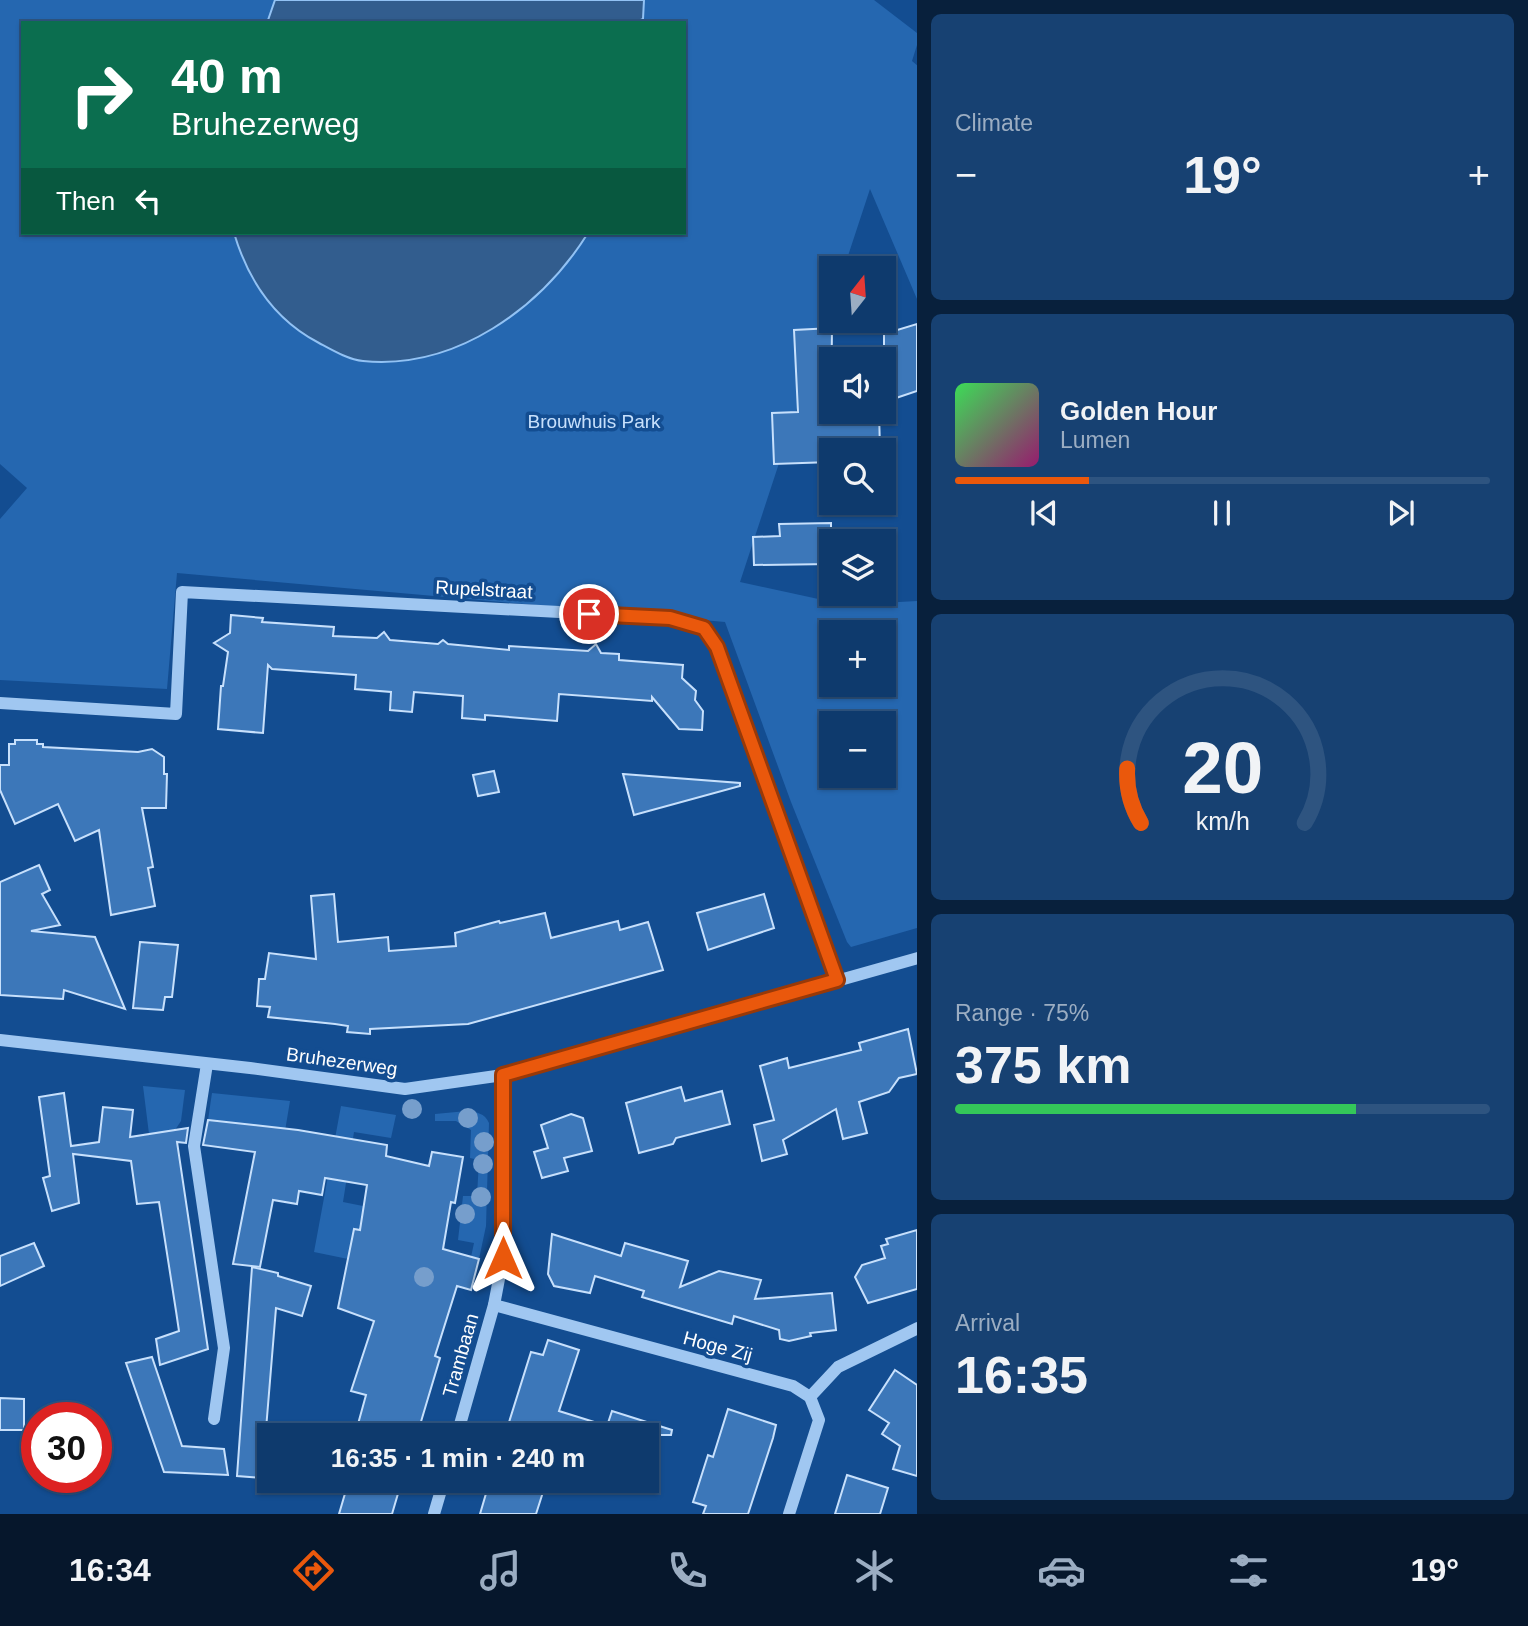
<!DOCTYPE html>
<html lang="en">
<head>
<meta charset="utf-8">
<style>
  :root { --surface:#0e3a6d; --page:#174172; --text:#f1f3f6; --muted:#9badc2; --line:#2e5480; --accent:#ea580c }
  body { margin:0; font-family:Arial,sans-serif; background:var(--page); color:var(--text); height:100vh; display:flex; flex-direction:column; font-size:26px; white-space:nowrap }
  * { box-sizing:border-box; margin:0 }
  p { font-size:23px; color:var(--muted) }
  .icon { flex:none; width:38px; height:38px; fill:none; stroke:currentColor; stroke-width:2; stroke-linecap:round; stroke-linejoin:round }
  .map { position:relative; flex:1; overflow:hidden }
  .sheet { display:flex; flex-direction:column; gap:14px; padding:14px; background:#08203c; width:611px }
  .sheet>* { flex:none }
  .banner { position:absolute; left:21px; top:21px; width:665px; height:214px; border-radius:0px; box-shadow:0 2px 5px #0004,0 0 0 2px var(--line); background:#0b6e4f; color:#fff; overflow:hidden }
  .needle { width:46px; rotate:17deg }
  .controls { position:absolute; left:819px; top:256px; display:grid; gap:14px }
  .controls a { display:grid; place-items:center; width:77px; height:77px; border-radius:0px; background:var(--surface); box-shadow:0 2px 5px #0004,0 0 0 2px var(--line); font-size:35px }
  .speed { position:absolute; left:21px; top:1402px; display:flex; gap:14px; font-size:35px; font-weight:700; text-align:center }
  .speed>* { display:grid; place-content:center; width:91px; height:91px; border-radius:50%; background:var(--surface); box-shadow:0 2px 5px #0004,0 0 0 2px var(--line); line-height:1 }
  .speed .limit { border:10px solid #d22; background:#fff; color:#111 }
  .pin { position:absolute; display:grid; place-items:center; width:60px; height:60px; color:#fff; margin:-30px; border:4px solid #fff; border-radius:50%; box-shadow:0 2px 7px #0007 }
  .me { position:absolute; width:77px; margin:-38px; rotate:0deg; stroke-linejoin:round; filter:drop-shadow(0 0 5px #0008) }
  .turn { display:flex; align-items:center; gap:24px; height:147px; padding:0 35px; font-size:32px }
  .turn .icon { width:91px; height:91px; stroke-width:2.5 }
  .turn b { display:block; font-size:49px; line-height:60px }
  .then { display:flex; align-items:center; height:66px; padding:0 35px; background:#0003; gap:14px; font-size:26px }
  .big { font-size:52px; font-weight:800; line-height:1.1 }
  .sheet .tile { flex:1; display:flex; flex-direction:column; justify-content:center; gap:10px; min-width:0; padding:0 24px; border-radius:10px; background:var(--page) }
  .sheet .dial { align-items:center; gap:0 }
  .dial svg { height:182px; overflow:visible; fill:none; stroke:var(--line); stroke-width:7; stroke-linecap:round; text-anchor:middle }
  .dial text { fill:var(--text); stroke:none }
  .song { display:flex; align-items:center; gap:21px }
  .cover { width:84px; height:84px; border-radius:10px; background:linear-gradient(135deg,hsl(130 70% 55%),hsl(320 70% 35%)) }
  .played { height:7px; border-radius:4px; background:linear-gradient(90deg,var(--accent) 25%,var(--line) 25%) }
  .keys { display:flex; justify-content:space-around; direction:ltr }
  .heat { display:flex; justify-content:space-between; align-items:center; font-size:38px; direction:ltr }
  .charge { height:10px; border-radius:5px; background:linear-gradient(90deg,#34c759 75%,var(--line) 0) }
  .trip { position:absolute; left:257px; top:1423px; width:402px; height:70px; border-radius:0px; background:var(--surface); box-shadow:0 2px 5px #0004,0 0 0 2px var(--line); font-weight:800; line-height:70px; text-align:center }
  .tab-bar { display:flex; height:112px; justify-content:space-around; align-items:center; background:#06172c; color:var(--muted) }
  .tab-bar .icon { width:49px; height:49px }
  .tab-bar .on { color:var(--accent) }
  .tab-bar b { font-size:32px; color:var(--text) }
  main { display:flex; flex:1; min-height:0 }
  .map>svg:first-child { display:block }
  .green { fill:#2567b0; fill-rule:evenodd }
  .water { fill:#325d8e; stroke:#92c2f4; stroke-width:2 }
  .building { fill:#3c77b9; stroke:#c7e0fc; stroke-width:2 }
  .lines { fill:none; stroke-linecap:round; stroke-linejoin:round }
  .minor { stroke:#a0c7f1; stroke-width:12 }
  .tree { fill:#769ecc }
  .route-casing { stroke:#983908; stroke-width:18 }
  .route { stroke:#ea580c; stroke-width:12 }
  .labels { text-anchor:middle; stroke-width:7; stroke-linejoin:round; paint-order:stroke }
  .park-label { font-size:19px; fill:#c7e0fc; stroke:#134d91 }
  .street-label { font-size:19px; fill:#fff; stroke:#134d91 }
</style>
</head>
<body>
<main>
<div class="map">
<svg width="918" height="1514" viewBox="0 0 918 1514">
  <rect width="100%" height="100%" fill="#134d91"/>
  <!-- green -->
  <g class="green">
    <path d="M0,0H874L917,33V45L912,61L918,66L917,299L870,189L844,268H831V305L740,582L846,605L917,601V928L851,947L847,942L791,802L725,622L177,573L167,689L0,680V519L27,488L0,464ZM23,23H684V233H23ZM831,632H884V684H831ZM831,723H884V775H831Z"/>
    <polygon points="143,1086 185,1090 181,1121 175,1130 149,1134"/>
    <polygon points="212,1093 290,1101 281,1155 277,1128 208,1120"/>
    <polygon points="341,1106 396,1115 391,1138 354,1132 343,1202 363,1206 365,1200 377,1231 354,1229 348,1259 314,1252"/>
    <path d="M467,1111C476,1112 485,1113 489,1123L486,1226L479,1259L471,1257L474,1243L458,1240L463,1196H477L479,1160L470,1158L471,1130L456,1121H435V1114Z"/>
  </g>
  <!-- water -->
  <g class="water">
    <polygon points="275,0 644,0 643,19 634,23 267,23"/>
    <path d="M234,233H588C541,308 456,370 363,361C349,360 332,350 319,343C275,320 248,280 234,233Z"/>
  </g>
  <!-- building -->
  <g class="building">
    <polygon points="917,324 917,391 884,402 884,334"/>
    <polygon points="832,328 831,411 879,411 880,450 831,450 831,462 774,464 772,413 798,412 794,330"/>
    <polygon points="831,523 831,564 754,565 753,537 780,536 779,524"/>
    <polygon points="231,615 263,618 262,622 334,627 333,636 377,638 384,632 390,640 438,644 443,640 448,644 509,650 509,646 588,651 596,644 601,653 619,654 619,660 683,665 682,678 696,691 695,700 703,711 702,730 679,729 652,697 652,701 559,694 557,721 485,715 485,720 462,718 463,696 414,692 412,712 390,710 391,692 355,689 356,675 272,669 268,665 263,733 218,729 221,686 223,686 228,652 214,643 230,633"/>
    <polygon points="15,740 37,740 37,744 43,744 43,747 138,752 152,749 164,757 164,774 167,774 166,808 142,808 153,867 148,868 155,906 111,915 99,830 75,841 58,804 15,824 0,790 0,765 9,765 9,744 15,744"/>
    <polygon points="494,771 499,792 478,796 473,775"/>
    <polygon points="623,774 740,783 740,786 634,815"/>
    <polygon points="39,865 50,890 42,894 60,925 31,931 95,937 125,1009 64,990 63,999 0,995 0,882"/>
    <polygon points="334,894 338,942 388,937 389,951 456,946 455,933 499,921 500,923 545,913 551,938 618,921 620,930 648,922 663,970 468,1024 370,1029 370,1034 347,1032 348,1026 335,1024 268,1017 270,1007 257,1006 259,979 265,979 269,953 316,959 311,896"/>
    <polygon points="764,894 774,928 708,950 697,913"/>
    <polygon points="140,942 178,945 172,997 165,997 163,1010 133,1008"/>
    <polygon points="908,1029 917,1074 899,1078 889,1092 859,1102 867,1133 843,1139 836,1109 783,1140 787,1154 762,1161 754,1125 774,1120 760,1066 787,1058 789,1068 861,1050 859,1043"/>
    <polygon points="681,1087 685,1101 722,1091 730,1124 676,1138 673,1144 639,1153 626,1103"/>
    <polygon points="64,1093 71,1146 99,1142 103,1107 133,1110 130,1137 188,1128 186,1143 177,1142 208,1349 160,1365 156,1339 179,1331 176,1311 159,1202 137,1204 131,1161 73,1154 79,1203 52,1211 43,1178 50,1176 39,1097"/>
    <polygon points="571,1114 583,1118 592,1151 564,1158 568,1171 542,1178 534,1152 548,1148 541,1125"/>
    <polygon points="208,1120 298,1130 387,1145 386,1156 429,1166 432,1152 463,1157 455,1203 451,1202 443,1249 479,1259 471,1290 457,1286 435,1356 440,1358 420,1425 378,1435 355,1435 366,1395 351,1391 374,1321 338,1308 354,1229 360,1230 367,1185 325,1178 322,1195 299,1191 297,1204 273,1200 260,1267 233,1264 255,1152 203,1145"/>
    <polygon points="917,1230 917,1289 868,1303 855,1277 862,1265 885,1258 881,1246 888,1244 886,1239"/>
    <polygon points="552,1234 621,1256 625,1243 688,1261 680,1287 719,1271 761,1280 755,1299 832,1293 836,1330 810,1333 811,1336 789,1341 780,1339 779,1330 734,1316 732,1324 642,1297 644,1291 595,1276 590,1293 554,1286 548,1274"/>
    <polygon points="34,1243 44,1266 0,1286 0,1256"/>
    <polygon points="252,1267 278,1273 278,1276 311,1286 302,1316 276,1308 262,1478 237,1476"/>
    <polygon points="548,1340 579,1350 559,1411 607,1426 612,1411 672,1430 671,1435 505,1435 531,1352 543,1355"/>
    <polygon points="152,1357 182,1446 224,1449 228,1475 164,1472 126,1363"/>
    <polygon points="895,1370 917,1385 917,1476 893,1469 900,1446 882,1434 889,1423 869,1410"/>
    <polygon points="0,1398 24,1399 24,1430 0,1430"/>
    <polygon points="728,1409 776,1425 773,1438 748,1514 703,1514 706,1506 693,1502 708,1455 713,1457"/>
    <polygon points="847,1475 888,1488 880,1514 835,1514"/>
    <polygon points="349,1480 402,1480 392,1514 339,1514"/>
    <polygon points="490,1480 518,1480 544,1489 536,1514 480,1514"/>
  </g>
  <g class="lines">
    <!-- minor -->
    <g class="minor">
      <polyline points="0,703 176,714 182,592 671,618 704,628 717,647 837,980"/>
      <polyline points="0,1040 250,1068 405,1089 503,1075 918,958"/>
      <polyline points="207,1064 194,1146 224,1348 214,1419"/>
      <polyline points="494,1305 793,1386 810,1397 819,1420 789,1514"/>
      <polyline points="810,1397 838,1367 918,1328"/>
      <polyline points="457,1435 494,1305 503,1258 503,1075"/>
      <polyline points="434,1514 444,1480"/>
    </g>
  </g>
  <!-- trees -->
  <g class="tree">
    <circle cx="412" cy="1109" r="10"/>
    <circle cx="468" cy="1118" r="10"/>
    <circle cx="484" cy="1142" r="10"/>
    <circle cx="483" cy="1164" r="10"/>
    <circle cx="481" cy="1197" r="10"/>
    <circle cx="465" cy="1214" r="10"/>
    <circle cx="424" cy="1277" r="10"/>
  </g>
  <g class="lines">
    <!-- route casing -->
    <g class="route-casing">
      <polyline id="route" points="503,1258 503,1075 837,980 717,647 704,628 670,618 589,614"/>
    </g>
    <!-- route -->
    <use href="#route" class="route"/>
  </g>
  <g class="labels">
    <!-- park labels -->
    <g class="park-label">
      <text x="594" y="428">Brouwhuis Park</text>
    </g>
    <!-- street labels -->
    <g class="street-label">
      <text transform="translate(484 589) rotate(3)" y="7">Rupelstraat</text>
      <text transform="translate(342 1061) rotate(8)" y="7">Bruhezerweg</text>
      <text transform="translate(718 1346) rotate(15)" y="7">Hoge Zij</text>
      <text transform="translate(460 1355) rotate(-74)" y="7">Trambaan</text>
    </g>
  </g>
</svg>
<div class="controls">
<a><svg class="needle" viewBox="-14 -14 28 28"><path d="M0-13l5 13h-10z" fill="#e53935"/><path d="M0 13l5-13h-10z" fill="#9badc2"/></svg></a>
<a><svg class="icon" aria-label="sound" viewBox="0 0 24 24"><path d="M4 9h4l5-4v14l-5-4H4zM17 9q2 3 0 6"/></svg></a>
<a><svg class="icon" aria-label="search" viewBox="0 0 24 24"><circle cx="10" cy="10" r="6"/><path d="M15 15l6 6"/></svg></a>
<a><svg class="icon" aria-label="layers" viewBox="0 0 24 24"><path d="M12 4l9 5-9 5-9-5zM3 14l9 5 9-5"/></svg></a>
<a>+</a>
<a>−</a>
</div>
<div class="speed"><div class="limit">30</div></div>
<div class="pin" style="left:589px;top:614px;background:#d93025"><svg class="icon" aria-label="arrive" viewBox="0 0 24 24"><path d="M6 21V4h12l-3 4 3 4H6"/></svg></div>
<svg class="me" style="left:503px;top:1258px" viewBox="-20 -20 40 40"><path d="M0-17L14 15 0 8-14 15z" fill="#ea580c" stroke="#fff" stroke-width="4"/></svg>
<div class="trip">16:35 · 1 min · 240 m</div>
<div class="banner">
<div class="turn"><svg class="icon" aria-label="right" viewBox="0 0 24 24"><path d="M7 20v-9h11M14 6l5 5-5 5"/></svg><div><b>40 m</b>Bruhezerweg</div></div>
<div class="then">Then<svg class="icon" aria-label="left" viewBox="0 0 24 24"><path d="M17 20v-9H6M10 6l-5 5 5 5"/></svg></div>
</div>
</div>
<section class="sheet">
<div class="tile"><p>Climate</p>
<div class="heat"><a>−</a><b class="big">19°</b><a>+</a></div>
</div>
<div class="tile">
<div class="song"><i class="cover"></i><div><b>Golden Hour</b><p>Lumen</p></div></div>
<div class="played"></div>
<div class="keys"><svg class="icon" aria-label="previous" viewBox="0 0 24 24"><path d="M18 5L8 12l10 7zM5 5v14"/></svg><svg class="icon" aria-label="pause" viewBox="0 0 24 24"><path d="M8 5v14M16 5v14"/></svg><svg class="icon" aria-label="next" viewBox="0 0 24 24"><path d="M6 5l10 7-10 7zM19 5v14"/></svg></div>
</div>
<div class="tile dial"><svg viewBox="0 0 100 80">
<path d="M14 69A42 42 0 1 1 86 69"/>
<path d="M14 69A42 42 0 0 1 8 45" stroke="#ea580c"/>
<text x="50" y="56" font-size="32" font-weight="700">20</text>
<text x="50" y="72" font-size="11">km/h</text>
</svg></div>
<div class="tile"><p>Range · 75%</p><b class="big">375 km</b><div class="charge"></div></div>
<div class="tile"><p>Arrival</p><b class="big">16:35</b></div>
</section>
</main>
<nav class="tab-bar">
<b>16:34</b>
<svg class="icon on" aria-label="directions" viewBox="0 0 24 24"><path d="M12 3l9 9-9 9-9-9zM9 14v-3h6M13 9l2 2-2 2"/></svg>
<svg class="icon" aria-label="music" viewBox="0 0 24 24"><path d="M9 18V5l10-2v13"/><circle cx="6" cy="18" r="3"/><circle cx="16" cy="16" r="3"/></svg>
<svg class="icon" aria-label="phone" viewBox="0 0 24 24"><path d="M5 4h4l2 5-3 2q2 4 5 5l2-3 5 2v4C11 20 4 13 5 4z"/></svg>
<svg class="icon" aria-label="climate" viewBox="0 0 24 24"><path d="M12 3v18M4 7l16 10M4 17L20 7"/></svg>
<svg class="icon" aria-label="car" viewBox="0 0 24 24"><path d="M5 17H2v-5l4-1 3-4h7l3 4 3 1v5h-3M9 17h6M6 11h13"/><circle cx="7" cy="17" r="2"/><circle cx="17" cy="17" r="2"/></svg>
<svg class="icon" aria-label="filters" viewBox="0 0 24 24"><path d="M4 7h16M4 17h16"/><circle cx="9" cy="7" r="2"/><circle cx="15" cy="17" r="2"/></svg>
<b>19°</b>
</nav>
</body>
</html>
